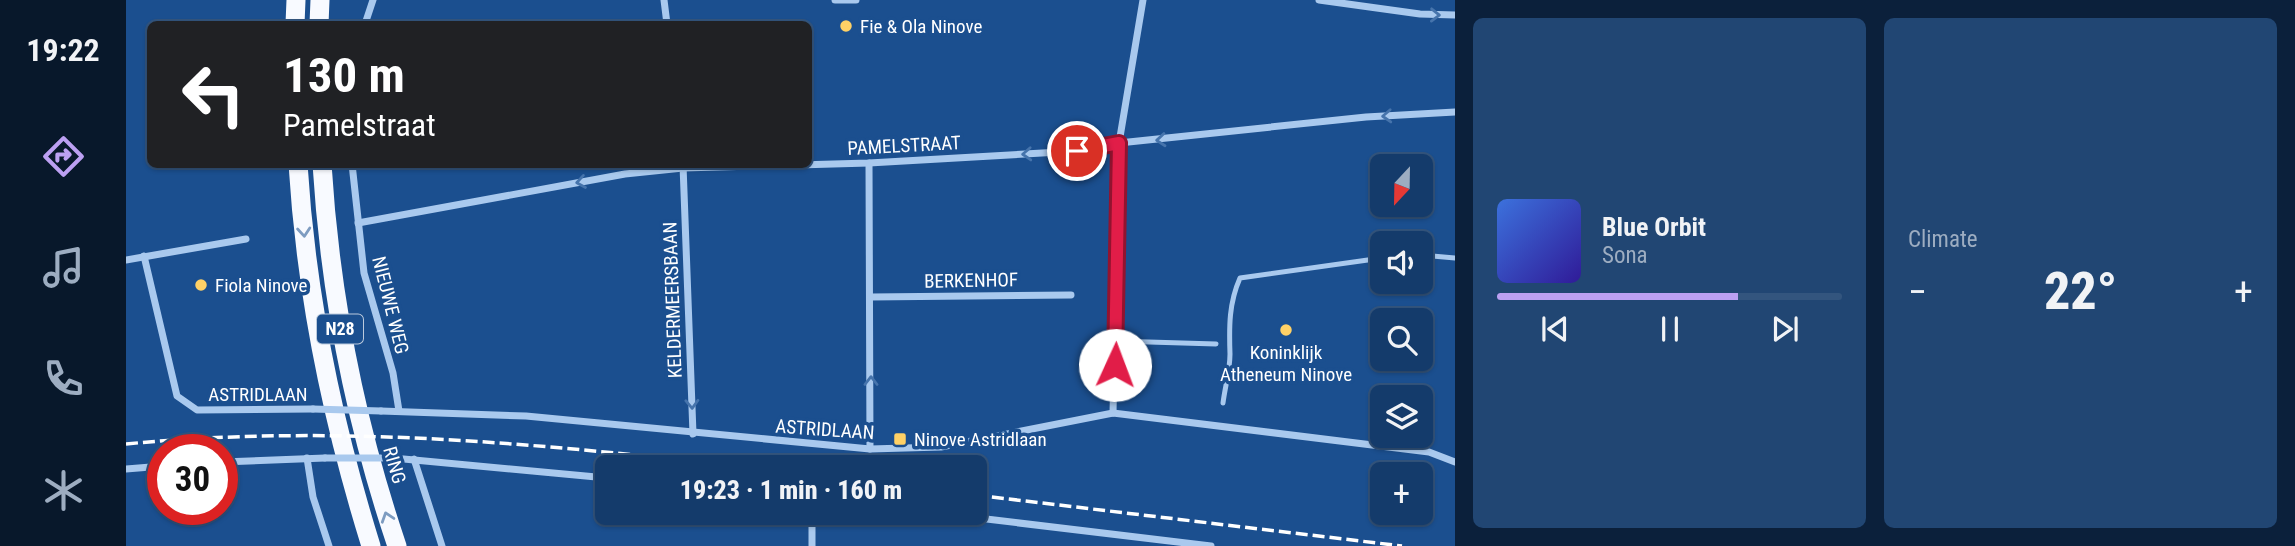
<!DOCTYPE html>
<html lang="en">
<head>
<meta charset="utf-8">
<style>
  :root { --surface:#143b6b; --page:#214673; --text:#f1f3f6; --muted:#9dadc1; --line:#33557e; --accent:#bca0f2 }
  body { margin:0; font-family:"Roboto Condensed",sans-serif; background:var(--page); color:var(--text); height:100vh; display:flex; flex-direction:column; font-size:26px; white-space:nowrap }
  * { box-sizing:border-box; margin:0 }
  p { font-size:23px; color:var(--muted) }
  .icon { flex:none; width:38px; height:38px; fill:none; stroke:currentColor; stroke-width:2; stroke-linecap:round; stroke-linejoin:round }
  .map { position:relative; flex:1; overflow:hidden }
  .panel { display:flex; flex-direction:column; gap:18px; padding:18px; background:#0b203b; width:840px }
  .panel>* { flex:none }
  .banner { position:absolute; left:21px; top:21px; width:665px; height:147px; border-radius:10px; box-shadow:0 2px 5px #0004,0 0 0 2px var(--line); background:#202124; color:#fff; overflow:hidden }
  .needle { width:46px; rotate:202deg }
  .controls { position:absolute; left:1244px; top:154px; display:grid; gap:14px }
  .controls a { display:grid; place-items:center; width:63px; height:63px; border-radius:10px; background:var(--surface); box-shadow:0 2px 5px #0004,0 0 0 2px var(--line); font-size:35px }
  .speed { position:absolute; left:21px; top:434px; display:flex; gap:14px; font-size:35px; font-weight:700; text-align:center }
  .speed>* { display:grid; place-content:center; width:91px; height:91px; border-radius:50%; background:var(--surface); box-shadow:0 2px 5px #0004,0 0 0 2px var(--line); line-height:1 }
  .speed .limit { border:10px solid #d22; background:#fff; color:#111 }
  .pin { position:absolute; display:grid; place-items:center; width:60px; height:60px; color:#fff; margin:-30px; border:4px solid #fff; border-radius:50%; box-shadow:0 2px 7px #0007 }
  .me { position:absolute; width:77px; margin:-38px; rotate:2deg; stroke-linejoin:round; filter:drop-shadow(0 0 5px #0008) }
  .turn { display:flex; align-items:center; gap:24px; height:147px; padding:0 21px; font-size:32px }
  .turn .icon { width:91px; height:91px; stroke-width:2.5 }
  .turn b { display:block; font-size:49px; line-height:60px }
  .big { font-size:52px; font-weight:800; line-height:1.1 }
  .panel .card { flex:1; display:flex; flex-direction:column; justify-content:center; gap:10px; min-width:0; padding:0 24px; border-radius:10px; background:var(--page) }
  .song { display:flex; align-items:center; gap:21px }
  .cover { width:84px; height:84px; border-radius:10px; background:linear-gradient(135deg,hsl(220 70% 55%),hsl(250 70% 35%)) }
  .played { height:7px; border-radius:4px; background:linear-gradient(90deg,var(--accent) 70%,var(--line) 70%) }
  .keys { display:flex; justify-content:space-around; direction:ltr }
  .heat { display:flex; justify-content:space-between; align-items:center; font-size:38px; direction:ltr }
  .panel .tiles { flex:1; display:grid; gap:18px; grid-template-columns:repeat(2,1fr) }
  .trip { position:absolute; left:469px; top:455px; width:392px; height:70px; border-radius:10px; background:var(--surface); box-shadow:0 2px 5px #0004,0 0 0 2px var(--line); font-weight:800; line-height:70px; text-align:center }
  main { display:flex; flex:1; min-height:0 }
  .menu { display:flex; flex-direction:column; width:126px; justify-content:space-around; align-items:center; background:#08182b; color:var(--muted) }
  .menu .icon { width:49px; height:49px }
  .menu .active { color:var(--accent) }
  .menu b { font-size:32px; color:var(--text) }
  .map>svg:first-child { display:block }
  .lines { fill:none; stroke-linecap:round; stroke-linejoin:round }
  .service { stroke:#a9c9ee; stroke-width:5 }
  .minor { stroke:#a9c9ee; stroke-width:7 }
  .trunk { stroke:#f8faff; stroke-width:19 }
  .rail { stroke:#fff; stroke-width:3.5; stroke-dasharray:12 5; stroke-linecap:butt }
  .minor-bridge { stroke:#a9c9ee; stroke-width:7 }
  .oneway { stroke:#4674ac }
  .oneway2 { stroke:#7e9cc1 }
  .route-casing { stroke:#92132f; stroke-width:18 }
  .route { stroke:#e11d48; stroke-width:12 }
  .poi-dot { fill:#ffd166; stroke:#1b4f8f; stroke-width:2.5 }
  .labels { text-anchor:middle; stroke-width:7; stroke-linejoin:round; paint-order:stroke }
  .shield { fill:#1b4f8f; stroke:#bbcadd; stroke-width:2 }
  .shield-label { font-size:18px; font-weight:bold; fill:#fff }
  .poi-label { font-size:19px; fill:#fff; stroke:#1b4f8f; text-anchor:start }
  .street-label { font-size:19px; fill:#fff; stroke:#1b4f8f }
</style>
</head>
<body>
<main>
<nav class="menu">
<b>19:22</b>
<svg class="icon active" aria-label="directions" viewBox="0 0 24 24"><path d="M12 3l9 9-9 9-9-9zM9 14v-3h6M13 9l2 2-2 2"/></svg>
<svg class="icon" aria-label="music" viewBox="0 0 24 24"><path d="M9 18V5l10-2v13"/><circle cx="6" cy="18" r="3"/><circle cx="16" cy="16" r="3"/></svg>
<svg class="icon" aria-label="phone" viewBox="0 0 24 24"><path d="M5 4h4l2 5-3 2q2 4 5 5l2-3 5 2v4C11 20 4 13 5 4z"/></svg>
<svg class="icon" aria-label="climate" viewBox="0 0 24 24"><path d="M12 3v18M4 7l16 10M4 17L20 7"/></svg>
</nav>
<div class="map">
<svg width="1329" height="546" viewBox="0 0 1329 546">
  <rect width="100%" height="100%" fill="#1b4f8f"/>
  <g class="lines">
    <!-- service -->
    <g class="service">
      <polyline points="1295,255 1329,258"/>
      <polyline points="989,341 1090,344"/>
      <path d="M1097,403C1099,387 1104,370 1104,354C1103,326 1103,303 1114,278L1256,258"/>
    </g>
    <!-- minor -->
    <g class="minor">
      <polyline points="538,0 541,24"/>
      <polyline points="709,0 730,0"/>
      <polyline points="1193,0 1294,14 1329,15"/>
      <polyline points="239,24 247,0"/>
      <polyline points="743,163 744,449"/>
      <polyline points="226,164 238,273 267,373 273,411"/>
      <polyline points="557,165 567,434"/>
      <polyline points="232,223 499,174 557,168 743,163 951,151 993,143 1240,117 1329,112"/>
      <polyline points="18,256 51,396 71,410 187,409"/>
      <polyline points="0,260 120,239"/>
      <polyline points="745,297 945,295"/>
      <polyline points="255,411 400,416 744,449 815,447 987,413 1303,452 1329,462"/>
      <polyline points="987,413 993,143 1017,0"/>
      <polyline points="181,458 187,497 203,546"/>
      <polyline points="267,458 481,478"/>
      <polyline points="288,459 316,546"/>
      <polyline points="96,462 199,458"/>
      <polyline points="0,469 37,466"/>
      <polyline points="686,513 686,546"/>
      <polyline points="810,513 1085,546"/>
    </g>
    <!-- trunk -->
    <g class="trunk">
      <polyline points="169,24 170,0"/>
      <polyline points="193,24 194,0"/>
      <path d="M172,164C180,295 206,421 245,546"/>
      <path d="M196,164C204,295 229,422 271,546"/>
    </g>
    <!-- rail -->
    <g class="rail">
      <path d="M0,444C205,424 412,443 616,467"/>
      <polyline points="849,495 1276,546"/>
    </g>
    <!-- minor-bridge -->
    <g class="minor-bridge">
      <polyline points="187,409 255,411"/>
      <polyline points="199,458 267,458"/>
    </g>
  </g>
  <!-- one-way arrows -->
  <defs><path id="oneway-chevron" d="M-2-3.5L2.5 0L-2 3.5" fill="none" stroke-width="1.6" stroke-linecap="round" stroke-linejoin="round" transform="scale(1.75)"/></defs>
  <g class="oneway">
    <use href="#oneway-chevron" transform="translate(1309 15) rotate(1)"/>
    <use href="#oneway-chevron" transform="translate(1261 116) rotate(177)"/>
    <use href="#oneway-chevron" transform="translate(1035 140) rotate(175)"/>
    <use href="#oneway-chevron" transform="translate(901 154) rotate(177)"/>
    <use href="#oneway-chevron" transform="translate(455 182) rotate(170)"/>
    <use href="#oneway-chevron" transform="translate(745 381) rotate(-90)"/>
    <use href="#oneway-chevron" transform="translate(566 404) rotate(88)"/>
  </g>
  <g class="oneway2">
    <use href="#oneway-chevron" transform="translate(178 232) rotate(85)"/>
    <use href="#oneway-chevron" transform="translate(261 517) rotate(-108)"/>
  </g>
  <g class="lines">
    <!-- route casing -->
    <g class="route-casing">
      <polyline id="route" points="951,151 993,143 989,365"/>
    </g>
    <!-- route -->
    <use href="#route" class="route"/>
  </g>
  <!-- markers -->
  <g class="poi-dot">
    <circle cx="720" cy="26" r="7"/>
    <circle cx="75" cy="285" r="7"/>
    <circle cx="1160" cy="330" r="7"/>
    <rect x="767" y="432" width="14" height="14" rx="3.5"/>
  </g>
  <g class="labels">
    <!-- shield labels -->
    <rect class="shield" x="191" y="314.5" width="46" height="29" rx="5"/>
    <g class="shield-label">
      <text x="214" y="335">N28</text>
    </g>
    <!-- poi labels -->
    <g class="poi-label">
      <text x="734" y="33">Fie &amp; Ola Ninove</text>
      <text x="89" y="292">Fiola Ninove</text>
      <text x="1160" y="359" text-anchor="middle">Koninklijk<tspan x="1160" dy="22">Atheneum Ninove</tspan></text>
      <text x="788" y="446">Ninove Astridlaan</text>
    </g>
    <!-- street labels -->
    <g class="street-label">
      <text transform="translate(778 145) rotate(-3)" y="7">PAMELSTRAAT</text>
      <text transform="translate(845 280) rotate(-1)" y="7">BERKENHOF</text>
      <text transform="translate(546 300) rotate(-92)" y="7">KELDERMEERSBAAN</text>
      <text transform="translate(265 305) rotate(76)" y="7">NIEUWE WEG</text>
      <text x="132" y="401">ASTRIDLAAN</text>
      <text transform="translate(699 429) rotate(4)" y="7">ASTRIDLAAN</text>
      <text transform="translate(269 465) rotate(74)" y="7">RING</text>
    </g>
  </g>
</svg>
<div class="controls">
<a><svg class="needle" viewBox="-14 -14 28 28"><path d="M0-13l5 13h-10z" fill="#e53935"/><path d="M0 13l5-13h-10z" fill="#9dadc1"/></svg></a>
<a><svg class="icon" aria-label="sound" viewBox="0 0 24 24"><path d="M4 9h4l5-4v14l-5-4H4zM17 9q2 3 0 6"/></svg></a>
<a><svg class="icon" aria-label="search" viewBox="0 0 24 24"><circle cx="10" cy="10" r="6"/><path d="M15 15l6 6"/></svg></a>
<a><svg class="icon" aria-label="layers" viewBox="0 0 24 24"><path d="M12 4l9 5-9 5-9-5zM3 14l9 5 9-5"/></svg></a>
<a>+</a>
</div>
<div class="speed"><div class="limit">30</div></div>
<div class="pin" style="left:951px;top:151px;background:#d93025"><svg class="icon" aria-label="arrive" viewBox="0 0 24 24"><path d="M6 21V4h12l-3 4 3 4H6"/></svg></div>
<svg class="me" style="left:989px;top:365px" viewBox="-20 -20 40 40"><circle r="19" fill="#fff"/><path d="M0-13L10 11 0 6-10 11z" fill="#e11d48"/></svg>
<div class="trip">19:23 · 1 min · 160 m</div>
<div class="banner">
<div class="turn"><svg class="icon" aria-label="left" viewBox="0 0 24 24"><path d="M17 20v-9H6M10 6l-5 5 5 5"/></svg><div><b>130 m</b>Pamelstraat</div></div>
</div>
</div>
<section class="panel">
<div class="tiles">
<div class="card">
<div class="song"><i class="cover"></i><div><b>Blue Orbit</b><p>Sona</p></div></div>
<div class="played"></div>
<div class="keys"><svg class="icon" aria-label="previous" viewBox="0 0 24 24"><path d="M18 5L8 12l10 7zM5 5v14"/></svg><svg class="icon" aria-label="pause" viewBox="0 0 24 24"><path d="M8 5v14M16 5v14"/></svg><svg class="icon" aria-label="next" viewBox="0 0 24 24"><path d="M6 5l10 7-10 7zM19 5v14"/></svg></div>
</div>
<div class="card"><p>Climate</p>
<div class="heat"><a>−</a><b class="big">22°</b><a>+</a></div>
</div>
</div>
</section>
</main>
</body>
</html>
